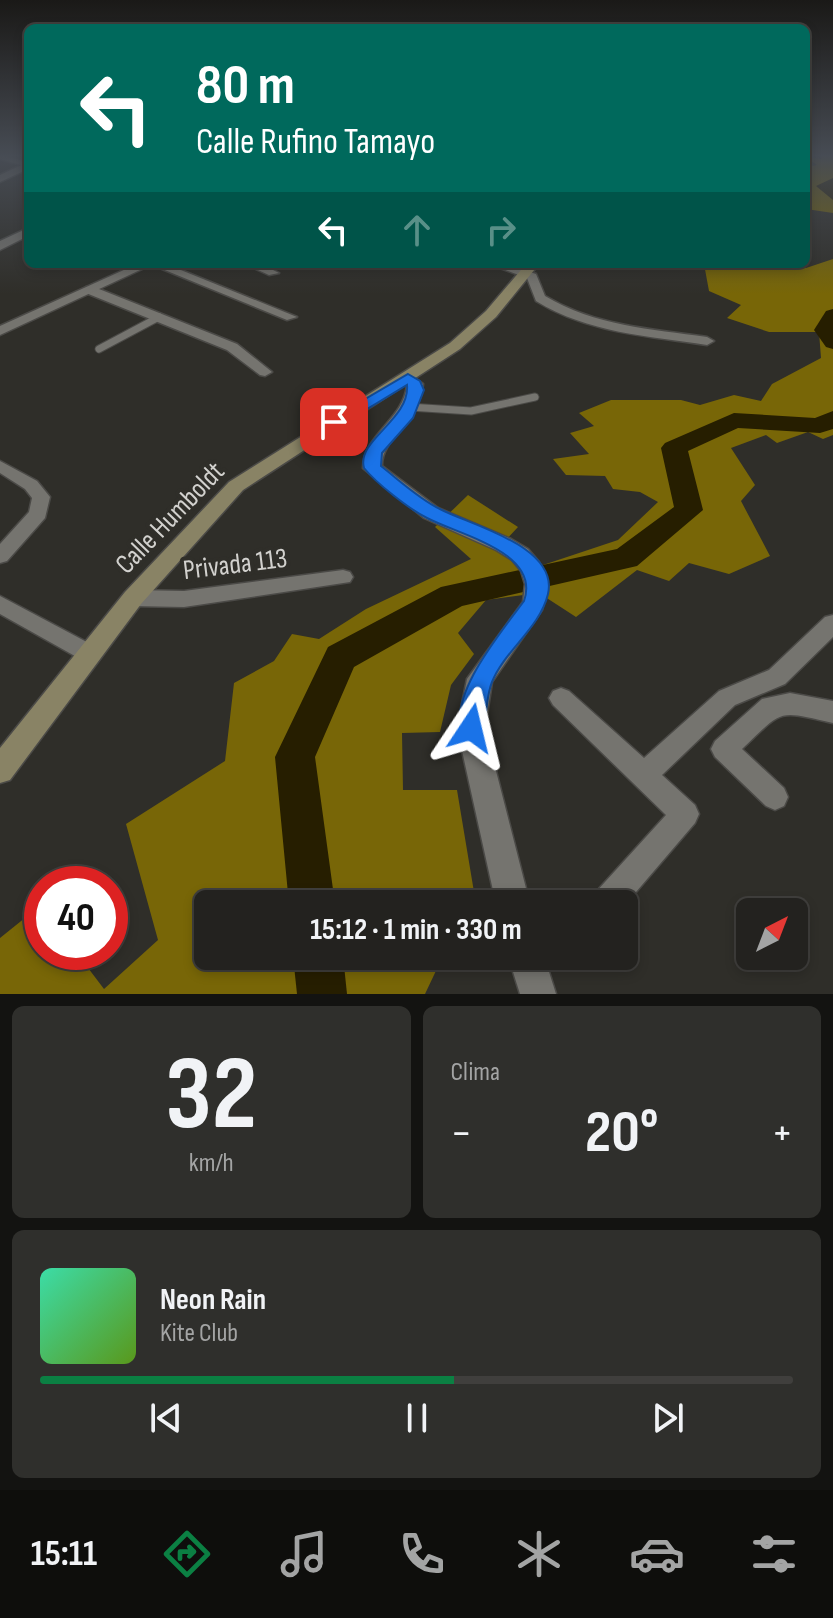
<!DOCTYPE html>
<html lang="es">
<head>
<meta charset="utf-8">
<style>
  :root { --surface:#23221f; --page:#2f2f2c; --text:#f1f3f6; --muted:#a3a4a4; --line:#403f3d; --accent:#0b8043 }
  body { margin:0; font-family:"Sofia Sans Condensed",sans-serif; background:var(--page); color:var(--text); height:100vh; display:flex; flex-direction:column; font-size:30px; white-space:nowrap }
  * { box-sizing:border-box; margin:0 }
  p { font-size:26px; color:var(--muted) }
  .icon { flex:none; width:44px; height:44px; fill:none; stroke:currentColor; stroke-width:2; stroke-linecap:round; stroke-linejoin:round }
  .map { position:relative; height:994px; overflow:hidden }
  .drawer { display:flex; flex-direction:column; gap:12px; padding:12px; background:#131311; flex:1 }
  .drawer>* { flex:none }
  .banner { position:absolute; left:24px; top:24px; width:786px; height:244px; border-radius:12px; box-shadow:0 4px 12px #0003,0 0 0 2px var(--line); background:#00695c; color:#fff; overflow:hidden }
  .needle { width:52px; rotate:42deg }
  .fabs { position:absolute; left:736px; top:898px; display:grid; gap:16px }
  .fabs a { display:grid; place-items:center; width:72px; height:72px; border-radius:12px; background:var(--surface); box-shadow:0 4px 12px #0003,0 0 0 2px var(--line); font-size:40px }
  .speed { position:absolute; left:24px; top:866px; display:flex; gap:16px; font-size:40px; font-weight:700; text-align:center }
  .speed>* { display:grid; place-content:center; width:104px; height:104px; border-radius:50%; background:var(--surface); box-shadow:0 4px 12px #0003,0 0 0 2px var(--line); line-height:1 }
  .speed .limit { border:12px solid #d22; background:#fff; color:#111 }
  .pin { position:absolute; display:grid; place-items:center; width:68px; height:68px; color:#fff; margin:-34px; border-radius:16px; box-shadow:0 4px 12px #0006 }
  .me { position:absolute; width:88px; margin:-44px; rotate:10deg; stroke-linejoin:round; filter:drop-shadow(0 0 6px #0008) }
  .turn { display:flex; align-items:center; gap:28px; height:168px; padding:0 40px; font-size:36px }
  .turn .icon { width:104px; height:104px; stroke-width:2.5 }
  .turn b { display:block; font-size:56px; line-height:68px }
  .lanes { display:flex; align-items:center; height:76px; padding:0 40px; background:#0003; justify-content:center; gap:40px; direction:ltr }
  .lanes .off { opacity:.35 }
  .big { font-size:60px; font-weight:700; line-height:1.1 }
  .drawer .tile { flex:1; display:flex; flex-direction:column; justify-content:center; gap:12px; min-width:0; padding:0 28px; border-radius:12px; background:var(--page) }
  .drawer .dial { align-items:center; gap:0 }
  .dial b { font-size:104px; line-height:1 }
  .song { display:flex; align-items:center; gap:24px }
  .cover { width:96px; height:96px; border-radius:12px; background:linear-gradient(135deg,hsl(160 70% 55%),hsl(90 70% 35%)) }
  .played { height:8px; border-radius:4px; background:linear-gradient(90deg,var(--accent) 55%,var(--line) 55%) }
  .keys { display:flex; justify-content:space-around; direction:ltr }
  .heat { display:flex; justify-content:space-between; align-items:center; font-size:44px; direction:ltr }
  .drawer .tiles { flex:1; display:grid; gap:12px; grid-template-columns:1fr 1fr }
  .tile:last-child { grid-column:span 2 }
  .trip { position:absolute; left:194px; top:890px; width:444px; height:80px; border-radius:12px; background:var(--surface); box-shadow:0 4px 12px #0003,0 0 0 2px var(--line); font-weight:700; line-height:80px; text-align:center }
  .menu { display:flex; height:128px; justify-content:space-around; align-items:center; background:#0e0e0c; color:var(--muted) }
  .menu .icon { width:56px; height:56px }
  .menu .selected { color:var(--accent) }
  .menu b { font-size:36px; color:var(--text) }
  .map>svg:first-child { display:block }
  .forest { fill:#786607 }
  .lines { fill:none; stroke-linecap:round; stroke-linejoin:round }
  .river { fill:#261e00; fill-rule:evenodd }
  .service-casing { stroke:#4b4a47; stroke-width:9 }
  .minor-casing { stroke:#4b4a47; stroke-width:3 }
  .tertiary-casing { stroke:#4b4a47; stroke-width:3 }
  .secondary-casing { stroke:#4b4a47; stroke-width:3 }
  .service { stroke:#75746f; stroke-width:7 }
  .minor { fill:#75746f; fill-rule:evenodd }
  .tertiary { fill:#75746f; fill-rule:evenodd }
  .secondary { fill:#898365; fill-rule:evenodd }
  .route { fill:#1a73e8; stroke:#114b97; stroke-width:2 }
  .labels { text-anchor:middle; stroke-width:8; stroke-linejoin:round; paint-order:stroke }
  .street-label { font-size:28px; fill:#d2d1ce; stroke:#2f2e29 }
</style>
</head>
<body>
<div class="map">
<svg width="833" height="994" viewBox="0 0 833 994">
  <rect width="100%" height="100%" fill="#2f2e29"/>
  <!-- forest -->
  <g class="forest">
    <polygon points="822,155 833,155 833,213 806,209 806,167 817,165 806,157 822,159"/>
    <polygon points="833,259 833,435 823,439 808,432 777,443 766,435 731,448 755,485 741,501 770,556 729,574 689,563 669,581 637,570 576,617 539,593 486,600 458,633 474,654 451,685 440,732 402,733 403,790 457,790 474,892 468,904 208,904 208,956 443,956 425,994 0,994 0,938 41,905 42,952 76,952 104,989 158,940 126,824 225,761 234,683 274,661 292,634 319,639 366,609 471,559 435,527 468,495 518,527 504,542 540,566 618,540 658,502 640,492 613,489 605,476 566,475 553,459 589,454 570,433 594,426 579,413 611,400 681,400 700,405 734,395 761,401 772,384 821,358 819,332 769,332 727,318 741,305 709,291 704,264 796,264 806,268"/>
  </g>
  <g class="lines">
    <!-- river -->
    <g class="river">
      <polygon points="833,178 833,200 816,186"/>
      <polygon points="833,309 833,349 826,347 814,330 826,311"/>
      <polygon points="833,411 833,429 820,433 738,428 688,451 703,510 637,566 462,606 354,667 315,757 335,904 289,904 275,757 328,647 441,587 617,549 674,507 661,448 665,443 734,413 815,418"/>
      <polygon points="293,956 343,956 347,994 297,994"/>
    </g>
    <!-- service casing -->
    <g class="service-casing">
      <g id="service">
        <polyline points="99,349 159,317"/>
        <polyline points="409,407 471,411 535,397"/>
      </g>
    </g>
    <!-- minor casing -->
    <g class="minor-casing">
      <g id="minor">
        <polygon points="0,155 28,162 28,167 0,159"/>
        <polygon points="150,264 166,264 297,317 287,320"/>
        <polygon points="245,264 261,264 279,273 269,275"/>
        <path d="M489,264H506L536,274L545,296C595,326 651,329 707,337L714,341L707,345C648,336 588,333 536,301L527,278Z"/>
        <polygon points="86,287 94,287 237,344 272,372 265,376 260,375 227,350 86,293"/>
        <polygon points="0,461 37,481 50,497 45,518 7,561 0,563 0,544 29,512 32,498 25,489 0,473"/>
        <polygon points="343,570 350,572 353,577 350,582 184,607 133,606 126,604 123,598 126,592 133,590 184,591"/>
        <polygon points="0,596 98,648 101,654 98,660 90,663 82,660 0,614"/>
        <polygon points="833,615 833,637 785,684 735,705 662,775 695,805 699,814 695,823 624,906 591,904 595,893 666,815 553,705 549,698 553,691 561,688 569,691 644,758 719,691 769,670 825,617"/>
        <path d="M790,693L833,701V723C776,710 784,709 742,749L784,788L788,797L784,806L775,810L766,806L715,757L711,749L715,741L762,699Z"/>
      </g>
    </g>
    <!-- tertiary casing -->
    <g class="tertiary-casing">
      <g id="tertiary">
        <polygon points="28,162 28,169 0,182 0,175"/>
        <polygon points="28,228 28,236 0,250 0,241"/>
        <polygon points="137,264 153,264 0,335 0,326"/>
        <path d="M408,373L423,384C421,419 381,438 382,466L438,508L511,539L528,549L539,562L548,584L542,610L492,682L485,728L530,904H496L457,728L467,679L523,602L525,584L521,571L512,560L496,550L424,518L363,468C363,435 404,419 407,385L400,378Z"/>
        <polygon points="508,956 544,956 556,994 520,994"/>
      </g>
    </g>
    <!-- secondary casing -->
    <g class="secondary-casing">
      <polygon id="secondary" points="526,264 539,264 496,317 460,349 243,490 141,604 10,780 0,783 0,748 125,592 229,482 450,343 486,311"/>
    </g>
    <!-- service -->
    <use href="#service" class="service"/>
    <!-- minor -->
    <use href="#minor" class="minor"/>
    <!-- tertiary -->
    <use href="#tertiary" class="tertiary"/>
    <!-- secondary -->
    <use href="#secondary" class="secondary"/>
  </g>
  <!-- sky -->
  <linearGradient id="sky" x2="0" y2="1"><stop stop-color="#1a1917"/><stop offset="0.53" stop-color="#474c54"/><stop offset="1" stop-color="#474c54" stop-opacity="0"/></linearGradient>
  <rect width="833" height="294" fill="url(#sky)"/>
  <!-- route -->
  <path class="route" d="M408,374L420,381L424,390L413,418L382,453L381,466C399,480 419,499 440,509C470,525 559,546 548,594C540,628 505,650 492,682C485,699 488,719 480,736L471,739L463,736C445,698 502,631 524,601C541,552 459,535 427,518C409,509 376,483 364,468C356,440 410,420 407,385L339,426L334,427L326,422Z"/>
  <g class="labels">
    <!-- street labels -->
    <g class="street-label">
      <text transform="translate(169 517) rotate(-46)" y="10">Calle Humboldt</text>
      <text transform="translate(235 563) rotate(-7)" y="10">Privada 113</text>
    </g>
  </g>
</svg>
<div class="fabs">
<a><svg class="needle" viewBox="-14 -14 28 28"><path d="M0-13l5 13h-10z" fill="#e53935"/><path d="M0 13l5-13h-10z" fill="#a3a4a4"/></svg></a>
</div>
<div class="speed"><div class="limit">40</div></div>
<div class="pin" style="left:334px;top:422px;background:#d93025"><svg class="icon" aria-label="arrive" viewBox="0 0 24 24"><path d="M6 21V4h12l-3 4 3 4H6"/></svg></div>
<svg class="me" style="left:471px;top:728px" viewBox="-20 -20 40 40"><path d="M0-17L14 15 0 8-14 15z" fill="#1a73e8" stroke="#fff" stroke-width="4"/></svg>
<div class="trip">15:12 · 1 min · 330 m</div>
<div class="banner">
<div class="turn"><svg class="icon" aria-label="left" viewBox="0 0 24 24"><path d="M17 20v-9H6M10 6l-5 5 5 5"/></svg><div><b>80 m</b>Calle Rufino Tamayo</div></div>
<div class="lanes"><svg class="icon" aria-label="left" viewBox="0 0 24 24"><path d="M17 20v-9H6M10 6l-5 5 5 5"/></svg><svg class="icon off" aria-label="ahead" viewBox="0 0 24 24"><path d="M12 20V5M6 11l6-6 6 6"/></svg><svg class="icon off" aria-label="right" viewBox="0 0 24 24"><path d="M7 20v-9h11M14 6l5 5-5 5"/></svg></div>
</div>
</div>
<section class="drawer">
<div class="tiles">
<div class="tile dial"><b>32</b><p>km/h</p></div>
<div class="tile"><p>Clima</p>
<div class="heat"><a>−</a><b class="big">20°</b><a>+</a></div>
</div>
<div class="tile">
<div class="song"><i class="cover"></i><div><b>Neon Rain</b><p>Kite Club</p></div></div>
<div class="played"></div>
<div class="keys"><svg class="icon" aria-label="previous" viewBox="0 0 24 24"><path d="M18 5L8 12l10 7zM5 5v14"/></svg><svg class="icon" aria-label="pause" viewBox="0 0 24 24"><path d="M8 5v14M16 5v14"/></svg><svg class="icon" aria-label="next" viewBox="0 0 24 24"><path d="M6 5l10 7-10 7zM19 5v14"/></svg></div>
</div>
</div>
</section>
<nav class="menu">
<b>15:11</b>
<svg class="icon selected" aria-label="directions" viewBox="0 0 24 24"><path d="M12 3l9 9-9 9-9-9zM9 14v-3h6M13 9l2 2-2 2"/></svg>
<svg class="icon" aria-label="music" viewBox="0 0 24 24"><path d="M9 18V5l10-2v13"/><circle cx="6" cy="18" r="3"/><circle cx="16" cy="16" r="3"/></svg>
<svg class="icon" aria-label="phone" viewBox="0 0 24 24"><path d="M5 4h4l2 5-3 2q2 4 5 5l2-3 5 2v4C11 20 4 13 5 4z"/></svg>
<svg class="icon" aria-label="climate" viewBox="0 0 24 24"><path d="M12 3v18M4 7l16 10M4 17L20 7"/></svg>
<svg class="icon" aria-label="car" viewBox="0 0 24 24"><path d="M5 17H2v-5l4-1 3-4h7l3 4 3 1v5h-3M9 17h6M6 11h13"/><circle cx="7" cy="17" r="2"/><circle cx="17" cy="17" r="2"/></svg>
<svg class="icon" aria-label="filters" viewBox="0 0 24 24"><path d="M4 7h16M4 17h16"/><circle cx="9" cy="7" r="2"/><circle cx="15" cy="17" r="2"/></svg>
</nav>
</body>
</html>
